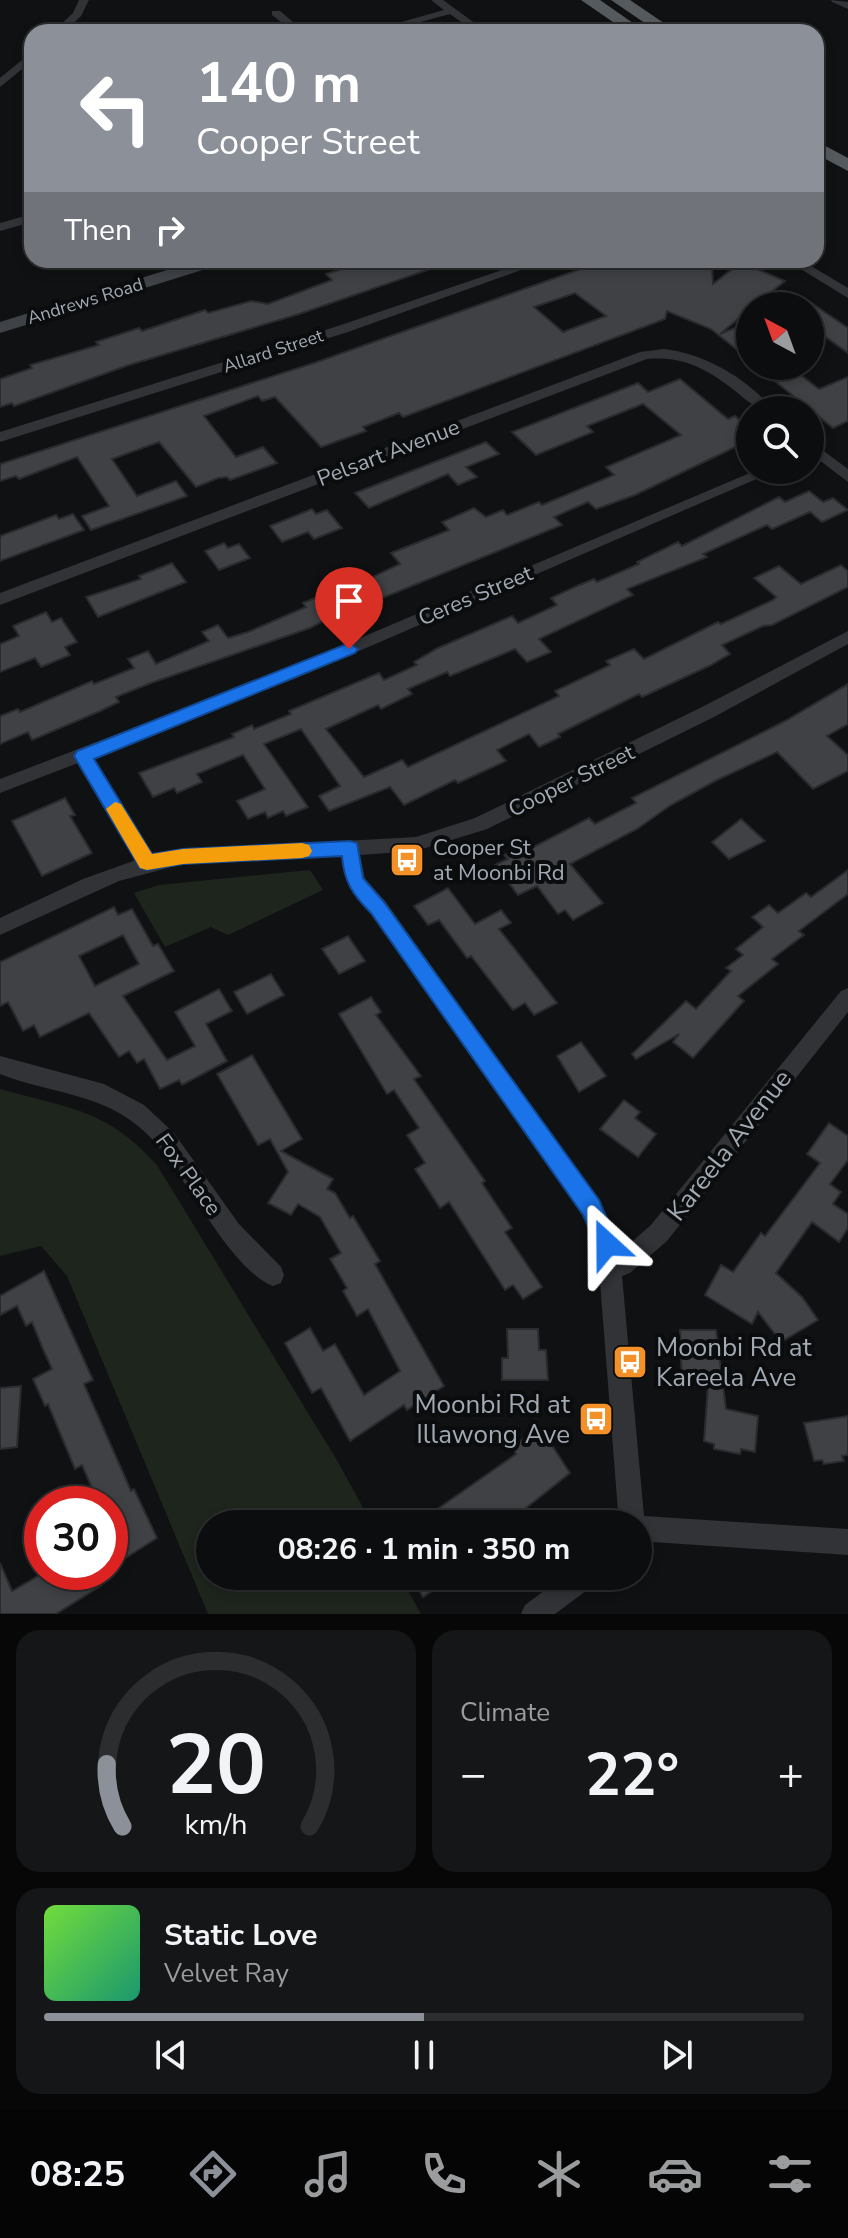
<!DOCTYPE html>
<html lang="en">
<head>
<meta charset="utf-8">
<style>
  :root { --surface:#0c0d0e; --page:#151617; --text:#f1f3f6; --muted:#9a9c9e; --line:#2c2d2e; --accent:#8c9099 }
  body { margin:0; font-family:"Nunito Sans",sans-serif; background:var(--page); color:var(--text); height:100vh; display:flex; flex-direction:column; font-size:30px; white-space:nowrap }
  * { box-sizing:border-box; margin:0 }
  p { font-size:26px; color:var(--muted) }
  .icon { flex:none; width:44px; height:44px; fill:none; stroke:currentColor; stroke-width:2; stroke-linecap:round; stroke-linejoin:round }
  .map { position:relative; height:1614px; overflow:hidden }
  .drawer { display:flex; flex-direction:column; gap:16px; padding:16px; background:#070708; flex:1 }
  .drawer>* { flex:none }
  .guide { position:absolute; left:24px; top:24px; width:800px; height:244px; border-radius:24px; box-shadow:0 4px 12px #0003,0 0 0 2px var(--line); background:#8c9099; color:#fff; overflow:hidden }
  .needle { width:52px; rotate:319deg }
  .controls { position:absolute; left:736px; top:292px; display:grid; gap:16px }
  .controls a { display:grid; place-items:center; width:88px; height:88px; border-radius:50%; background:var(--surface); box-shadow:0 4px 12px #0003,0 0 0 2px var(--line); font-size:40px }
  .speed { position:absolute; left:24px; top:1486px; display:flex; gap:16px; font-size:40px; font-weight:700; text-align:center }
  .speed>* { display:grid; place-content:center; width:104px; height:104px; border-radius:50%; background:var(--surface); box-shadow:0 4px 12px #0003,0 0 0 2px var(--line); line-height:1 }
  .speed .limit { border:12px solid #d22; background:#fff; color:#111 }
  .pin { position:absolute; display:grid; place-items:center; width:68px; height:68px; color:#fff; margin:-82px -34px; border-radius:50% 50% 50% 0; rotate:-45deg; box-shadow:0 0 8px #0007 }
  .pin .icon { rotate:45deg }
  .me { position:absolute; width:88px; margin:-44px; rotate:336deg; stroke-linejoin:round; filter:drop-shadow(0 0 6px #0008) }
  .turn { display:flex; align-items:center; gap:28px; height:168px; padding:0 40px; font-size:36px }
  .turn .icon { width:104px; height:104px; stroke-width:2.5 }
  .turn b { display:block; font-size:56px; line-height:68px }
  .then { display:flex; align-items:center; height:76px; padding:0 40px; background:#0003; gap:16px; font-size:30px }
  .big { font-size:60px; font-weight:700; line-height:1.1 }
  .drawer .tile { flex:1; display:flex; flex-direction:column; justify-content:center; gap:12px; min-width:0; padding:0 28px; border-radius:24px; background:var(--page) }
  .drawer .dial { align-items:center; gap:0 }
  .dial svg { height:208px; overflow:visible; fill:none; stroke:var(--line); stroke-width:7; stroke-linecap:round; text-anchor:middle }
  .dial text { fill:var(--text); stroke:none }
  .song { display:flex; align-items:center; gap:24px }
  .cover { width:96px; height:96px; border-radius:12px; background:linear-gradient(135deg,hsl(100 70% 55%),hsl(160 70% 35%)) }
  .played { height:8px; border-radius:4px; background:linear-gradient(90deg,var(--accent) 50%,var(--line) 50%) }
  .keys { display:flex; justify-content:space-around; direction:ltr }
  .heat { display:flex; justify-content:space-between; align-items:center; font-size:44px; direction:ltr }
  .drawer .tiles { flex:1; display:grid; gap:16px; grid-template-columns:1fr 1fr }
  .tile:last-child { grid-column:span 2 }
  .trip { position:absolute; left:196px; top:1510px; width:456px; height:80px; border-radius:40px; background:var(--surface); box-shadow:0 4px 12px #0003,0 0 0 2px var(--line); font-weight:700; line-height:80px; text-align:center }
  .tabs { display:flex; height:128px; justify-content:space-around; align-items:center; background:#050506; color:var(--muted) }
  .tabs .icon { width:56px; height:56px }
  .tabs .on { color:var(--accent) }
  .tabs b { font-size:36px; color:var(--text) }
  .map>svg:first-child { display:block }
  .green { fill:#1d251d }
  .building { fill:#3f4145; stroke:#2a2b2e; stroke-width:2; fill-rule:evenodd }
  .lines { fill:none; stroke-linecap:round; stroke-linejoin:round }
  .minor { fill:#313337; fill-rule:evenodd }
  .secondary { fill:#3f4247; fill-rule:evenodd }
  .trunk { fill:#555a5f; fill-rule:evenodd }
  .route { fill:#1a73e8; stroke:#114b97; stroke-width:2 }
  .slow { fill:#f59e0b }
  .labels { text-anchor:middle; stroke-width:8; stroke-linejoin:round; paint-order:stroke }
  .far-street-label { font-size:18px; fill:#a1a9b3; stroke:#0b0c0d }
  .street-label { font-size:22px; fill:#a1a9b3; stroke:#0b0c0d }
  .poi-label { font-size:22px; fill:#a1a9b3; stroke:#0b0c0d; text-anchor:start }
  .near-street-label { font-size:26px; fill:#a1a9b3; stroke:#0b0c0d }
  .near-poi-label { font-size:26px; fill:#a1a9b3; stroke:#0b0c0d; text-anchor:start }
</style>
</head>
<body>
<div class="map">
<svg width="848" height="1614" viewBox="0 0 848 1614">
  <rect width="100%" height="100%" fill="#101112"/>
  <!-- green -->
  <g class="green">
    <polygon points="310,870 323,890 228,935 211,927 165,947 134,893 159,885"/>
    <path d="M0,1089C68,1108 107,1109 157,1165L338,1462L372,1524H210V1576H400L421,1614H208L67,1276L41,1246L0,1256Z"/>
  </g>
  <!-- building -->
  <g class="building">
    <polygon points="369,260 447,260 448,263 299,314 129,365 14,406 12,403 0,407 0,379 32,368 30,365 99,345 96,342 139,328 142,331 205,310 208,313 251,301 268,304 332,280 326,274"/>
    <path d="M606,260H696V265L712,266L713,284L741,262L785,281L754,306H750V309L720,334L750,322V360L711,329L667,311L665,319L403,417L399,413L363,427L366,431L321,447L275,397L262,401L258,396L204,416L236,457L263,447L277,463L230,480L227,477L218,478L196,487L159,442L112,459L137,496L176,481L187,496L91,530L82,516L109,506L77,457L19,479L16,476L0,481V464L314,363ZM575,293L606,316L563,332L534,307Z"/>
    <polygon points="810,302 848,328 848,353 810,326"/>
    <polygon points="756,366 789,366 819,389 848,377 848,421 833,428"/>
    <polygon points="680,379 728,419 735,416 750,429 750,440 635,495 596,509 588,502 554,517 562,525 365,605 351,587 400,564 391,553 449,530 442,522 474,508 486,517 503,510 507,515 539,502 542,505 614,475 606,467 681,435 643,404 587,426 593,432 536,455 512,432 638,383 648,392"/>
    <polygon points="486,442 499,454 466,467 477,477 458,485 448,474 369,508 355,493"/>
    <polygon points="809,491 823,502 833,498 848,510 822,522 810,512 772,529 767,525 703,554 707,557 627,589 633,595 539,639 551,652 527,662 515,649 450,676 447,672 408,689 412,694 381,709 378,705 326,729 364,777 402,760 408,767 559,696 555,691 610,665 606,661 634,649 644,659 718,622 721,624 773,600 776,597 754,578 779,566 801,584 841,565 848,571 848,587 772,625 763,626 722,645 730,654 709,666 642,697 639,694 558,734 560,737 539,747 529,734 497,750 506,761 458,783 455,780 404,805 390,787 329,811 319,796 340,786 301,729 264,744 308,807 286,816 283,811 268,818 265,812 248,819 237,801 265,789 243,755 197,774 202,782 177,793 174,788 153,797 139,773 234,737 232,734 252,725 254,729 291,714 289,711 379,673 384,680 417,665 414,662 438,648 512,616 518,623 557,605 551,598 577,586 594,579 597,582 639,564 637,562 678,542 682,546 779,497 785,502"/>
    <polygon points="312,509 316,514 327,510 342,528 314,539 308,532 282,542 270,526"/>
    <polygon points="73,514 84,530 0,561 0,536 56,515 59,519"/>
    <polygon points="224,543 228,548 239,544 250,558 219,570 205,551"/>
    <polygon points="172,563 186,582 98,617 86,597 141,579 139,576"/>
    <polygon points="339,588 352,604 330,613 333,616 310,628 151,683 116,697 119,702 98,712 32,740 28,732 0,744 0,716 18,709 20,712 92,681 94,684 134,668 128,659 148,651 156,664 209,641 202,632 218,625 228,638 248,632 306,607 303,603"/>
    <polygon points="46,612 52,622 61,618 77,642 65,647 70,655 41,667 35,658 0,672 0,644 19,636 13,626"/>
    <polygon points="848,684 848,724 827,736 848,755 848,771 813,789 777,752 715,781 671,805 637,829 570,864 603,903 573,920 565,910 558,914 537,886 518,895 495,865 508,859 504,855 524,845 528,850 589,818 595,824 636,803 632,798 785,721"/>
    <polygon points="65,798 75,815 70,816 92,853 42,876 12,821"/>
    <polygon points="741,819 765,841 729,859 712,842"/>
    <polygon points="848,870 848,894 799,931 804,935 772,959 778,964 738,996 744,1001 693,1058 673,1042 679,1034 636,1059 632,1054 686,1001 696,1009 731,971 726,968 743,955 736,949 763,927 752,917 769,905 778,913 806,893 811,897"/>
    <polygon points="448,888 475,924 501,910 511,923 499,929 557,1003 534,1015 525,1003 513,1010 471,956 467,958 439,920 428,925 414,906"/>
    <path d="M114,907L118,915L132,909L153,946L158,944L174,971L123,996L167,1060L195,1046L175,1012L219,989L232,1011L206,1024L227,1061L182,1085L179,1080L160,1089L144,1059L137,1063L129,1051L119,1057L89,1013L40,1037L34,1025L23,1031L8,1002L0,1006V962ZM123,935L139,964L95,986L79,956Z"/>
    <polygon points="348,936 365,961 339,974 322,949"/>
    <polygon points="271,974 284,995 247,1014 234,992"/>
    <polygon points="371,997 381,1012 376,1015 421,1076 414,1079 485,1181 482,1183 512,1228 505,1232 542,1287 523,1299 513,1285 505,1290 449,1202 440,1208 415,1169 425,1163 407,1135 419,1128 394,1090 387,1094 339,1014"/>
    <polygon points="581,1042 606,1076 579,1092 557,1056"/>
    <polygon points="252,1055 302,1139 281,1151 333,1179 327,1189 335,1193 350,1218 353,1216 380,1261 375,1264 444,1386 407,1410 404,1405 350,1441 321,1388 312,1393 285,1343 310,1328 323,1351 335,1344 364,1395 400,1371 368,1309 357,1316 343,1291 347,1288 330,1259 341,1253 320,1217 298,1204 291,1215 268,1203 288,1172 270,1139 258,1145 217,1074"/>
    <polygon points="624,1100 640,1112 635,1118 656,1134 638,1157 600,1129"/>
    <polygon points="829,1123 848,1136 848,1160 830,1184 841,1192 833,1204 848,1214 848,1228 839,1242 812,1222 776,1273 802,1297 818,1320 781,1342 758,1312 752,1324 705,1295 721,1265 733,1272 761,1233 765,1236 820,1163 807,1154"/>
    <polygon points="44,1271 93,1380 84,1384 131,1491 134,1489 157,1538 110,1568 110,1504 99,1504 82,1465 75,1469 48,1404 45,1406 33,1379 52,1369 43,1349 32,1322 26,1326 17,1306 0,1315 0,1296"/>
    <polygon points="507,1329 538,1329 539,1350 546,1350 548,1380 502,1380 502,1358 508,1358"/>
    <polygon points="680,1330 716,1330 726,1409 758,1416 755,1452 741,1449 740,1454 714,1449 714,1444 704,1441 708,1386 682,1386"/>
    <polygon points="21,1386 17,1447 0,1449 0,1388"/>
    <polygon points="848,1416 848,1455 842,1456 844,1461 824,1464 822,1460 814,1461 804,1423"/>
    <polygon points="540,1427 570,1473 521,1512 504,1524 416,1524 516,1454 512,1447"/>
    <polygon points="0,1563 12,1591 45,1572 97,1572 102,1585 56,1614 0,1614"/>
    <polygon points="411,1576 453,1576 423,1597"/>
  </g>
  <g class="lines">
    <!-- minor -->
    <g class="minor">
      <polygon points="79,0 89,0 81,16 64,32 53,32 73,13"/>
      <polygon points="431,0 443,0 487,32 475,32 450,14 383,32 366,32 444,10"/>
      <polygon points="831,0 848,2 848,9 832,2"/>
      <polygon points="272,11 280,11 305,32 294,32 272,15"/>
      <polygon points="32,52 32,61 0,87 0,78"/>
      <polygon points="32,214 32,222 0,231 0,223"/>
      <polygon points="531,260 549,260 348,332 0,442 0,432 338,326"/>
      <polygon points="786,260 801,260 848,288 848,298"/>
      <path d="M664,349C706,354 746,378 774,410C754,410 746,399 730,387C704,367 680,356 647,359L0,605V593L640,352Z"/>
      <polygon points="810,441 848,469 848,482 810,453"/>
      <path d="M757,470H777L299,677L93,757L152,856L183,850L416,837L475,818L702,707L848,631V644L714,717L487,829L416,851L360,855L365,879L385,901L599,1201L615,1232L619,1253L651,1225L841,991L848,988V1012L667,1241L630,1273L622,1276L644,1516L848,1529V1555L638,1541V1524H619L599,1269L593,1234L583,1215L371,913C354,895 345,880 342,856L183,864L119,881L0,935V918L83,879L136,860L78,763L0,793V779L287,669Z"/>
      <path d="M0,1056L104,1084L144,1105L174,1133L239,1224L281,1267L284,1275L281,1283L273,1286C226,1267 185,1170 145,1132C104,1093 51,1094 0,1074Z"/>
      <polygon points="564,1576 598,1576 594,1585 555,1614 521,1614 525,1605"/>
    </g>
    <!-- secondary -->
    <polygon class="secondary" points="199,260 224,260 222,264 0,333 0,322"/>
    <!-- trunk -->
    <g class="trunk">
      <polygon points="581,0 600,0 640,28 638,31 626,31"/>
      <polygon points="611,0 630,0 677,32 658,32"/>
      <polygon points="816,141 848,158 848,171 816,154"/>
    </g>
  </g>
  <!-- route -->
  <path class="route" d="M349,643L358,649L355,653L94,759L152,854L183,849L350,841L357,843L363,878L384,902L599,1200L618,1244L615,1252L607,1255L599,1252L583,1215L371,913C353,895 344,882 342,856L183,864L147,870L140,868L74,756L77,751Z"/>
  <!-- slow -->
  <polygon class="slow" points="115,802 121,804 152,854 183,849 302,843 309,845 312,851 309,856 302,858 183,864 147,870 140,868 106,809"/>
  <!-- icons -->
  <defs>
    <g id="bus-square" transform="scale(1.8)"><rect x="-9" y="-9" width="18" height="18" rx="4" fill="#f39028" stroke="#0b0c0d"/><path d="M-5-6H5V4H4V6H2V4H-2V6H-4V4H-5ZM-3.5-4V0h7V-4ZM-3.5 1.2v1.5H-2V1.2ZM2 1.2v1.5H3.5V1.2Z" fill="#fff"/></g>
  </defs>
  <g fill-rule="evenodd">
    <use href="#bus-square" x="407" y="860"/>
    <use href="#bus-square" x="630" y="1362"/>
    <use href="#bus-square" x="596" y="1419"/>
  </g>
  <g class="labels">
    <!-- far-street labels -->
    <g class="far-street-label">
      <text transform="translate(85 301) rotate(-17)" y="6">Andrews Road</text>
      <text transform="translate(273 351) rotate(-18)" y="6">Allard Street</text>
    </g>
    <!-- street labels -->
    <g class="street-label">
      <text transform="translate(388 452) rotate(-21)" y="8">Pelsart Avenue</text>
      <text transform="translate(475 595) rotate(-23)" y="8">Ceres Street</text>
      <text transform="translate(571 780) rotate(-26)" y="8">Cooper Street</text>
      <text transform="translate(189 1174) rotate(54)" y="8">Fox Place</text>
    </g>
    <!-- poi labels -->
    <g class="poi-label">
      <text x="433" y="855">Cooper St<tspan x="433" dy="25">at Moonbi Rd</tspan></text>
    </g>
    <!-- near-street labels -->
    <g class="near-street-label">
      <text transform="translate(729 1145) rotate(-52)" y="9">Kareela Avenue</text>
    </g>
    <!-- near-poi labels -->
    <g class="near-poi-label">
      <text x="656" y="1356">Moonbi Rd at<tspan x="656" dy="30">Kareela Ave</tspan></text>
      <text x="570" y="1413" text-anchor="end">Moonbi Rd at<tspan x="570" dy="30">Illawong Ave</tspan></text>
    </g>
  </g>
</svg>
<div class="controls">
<a><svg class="needle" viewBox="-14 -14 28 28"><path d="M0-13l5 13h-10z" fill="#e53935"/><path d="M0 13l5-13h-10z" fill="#9a9c9e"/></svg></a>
<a><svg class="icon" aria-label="search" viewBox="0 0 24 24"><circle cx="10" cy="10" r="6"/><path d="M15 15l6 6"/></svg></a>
</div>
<div class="speed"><div class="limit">30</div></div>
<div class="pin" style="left:349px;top:649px;background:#d93025"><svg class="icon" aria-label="arrive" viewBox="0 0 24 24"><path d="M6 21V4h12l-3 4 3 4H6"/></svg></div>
<svg class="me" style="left:607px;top:1244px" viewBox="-20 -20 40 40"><path d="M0-17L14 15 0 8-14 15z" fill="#1a73e8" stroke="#fff" stroke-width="4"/></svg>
<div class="trip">08:26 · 1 min · 350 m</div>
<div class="guide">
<div class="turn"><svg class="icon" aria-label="left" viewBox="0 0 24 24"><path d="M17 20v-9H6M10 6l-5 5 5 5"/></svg><div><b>140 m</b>Cooper Street</div></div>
<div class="then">Then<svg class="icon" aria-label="right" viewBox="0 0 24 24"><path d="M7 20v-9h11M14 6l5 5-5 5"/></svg></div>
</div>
</div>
<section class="drawer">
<div class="tiles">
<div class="tile dial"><svg viewBox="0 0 100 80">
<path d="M14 69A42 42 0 1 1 86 69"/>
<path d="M14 69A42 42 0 0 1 8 45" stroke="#8c9099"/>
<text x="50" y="56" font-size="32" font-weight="700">20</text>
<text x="50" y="72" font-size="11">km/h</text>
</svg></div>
<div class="tile"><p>Climate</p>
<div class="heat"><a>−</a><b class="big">22°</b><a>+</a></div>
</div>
<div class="tile">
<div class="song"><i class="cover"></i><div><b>Static Love</b><p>Velvet Ray</p></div></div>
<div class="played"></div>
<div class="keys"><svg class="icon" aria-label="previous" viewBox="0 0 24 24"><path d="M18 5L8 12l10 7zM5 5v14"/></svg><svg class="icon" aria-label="pause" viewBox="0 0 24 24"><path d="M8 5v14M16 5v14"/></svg><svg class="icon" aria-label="next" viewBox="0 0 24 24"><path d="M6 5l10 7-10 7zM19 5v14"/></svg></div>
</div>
</div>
</section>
<nav class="tabs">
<b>08:25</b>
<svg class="icon on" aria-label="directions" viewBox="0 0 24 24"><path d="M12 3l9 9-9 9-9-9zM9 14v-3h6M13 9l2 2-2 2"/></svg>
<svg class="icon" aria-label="music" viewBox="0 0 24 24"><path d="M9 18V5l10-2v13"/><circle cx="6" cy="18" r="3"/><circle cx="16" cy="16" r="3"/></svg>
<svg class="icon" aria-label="phone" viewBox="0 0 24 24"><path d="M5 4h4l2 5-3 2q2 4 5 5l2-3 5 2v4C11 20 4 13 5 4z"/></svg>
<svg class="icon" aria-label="climate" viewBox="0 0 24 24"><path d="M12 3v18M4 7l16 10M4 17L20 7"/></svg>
<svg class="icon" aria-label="car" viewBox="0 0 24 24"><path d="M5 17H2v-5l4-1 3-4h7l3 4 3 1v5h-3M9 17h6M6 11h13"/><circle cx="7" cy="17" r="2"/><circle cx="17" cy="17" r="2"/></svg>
<svg class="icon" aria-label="filters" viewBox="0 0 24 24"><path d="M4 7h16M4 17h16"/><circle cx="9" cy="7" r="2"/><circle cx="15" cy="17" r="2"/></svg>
</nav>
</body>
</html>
